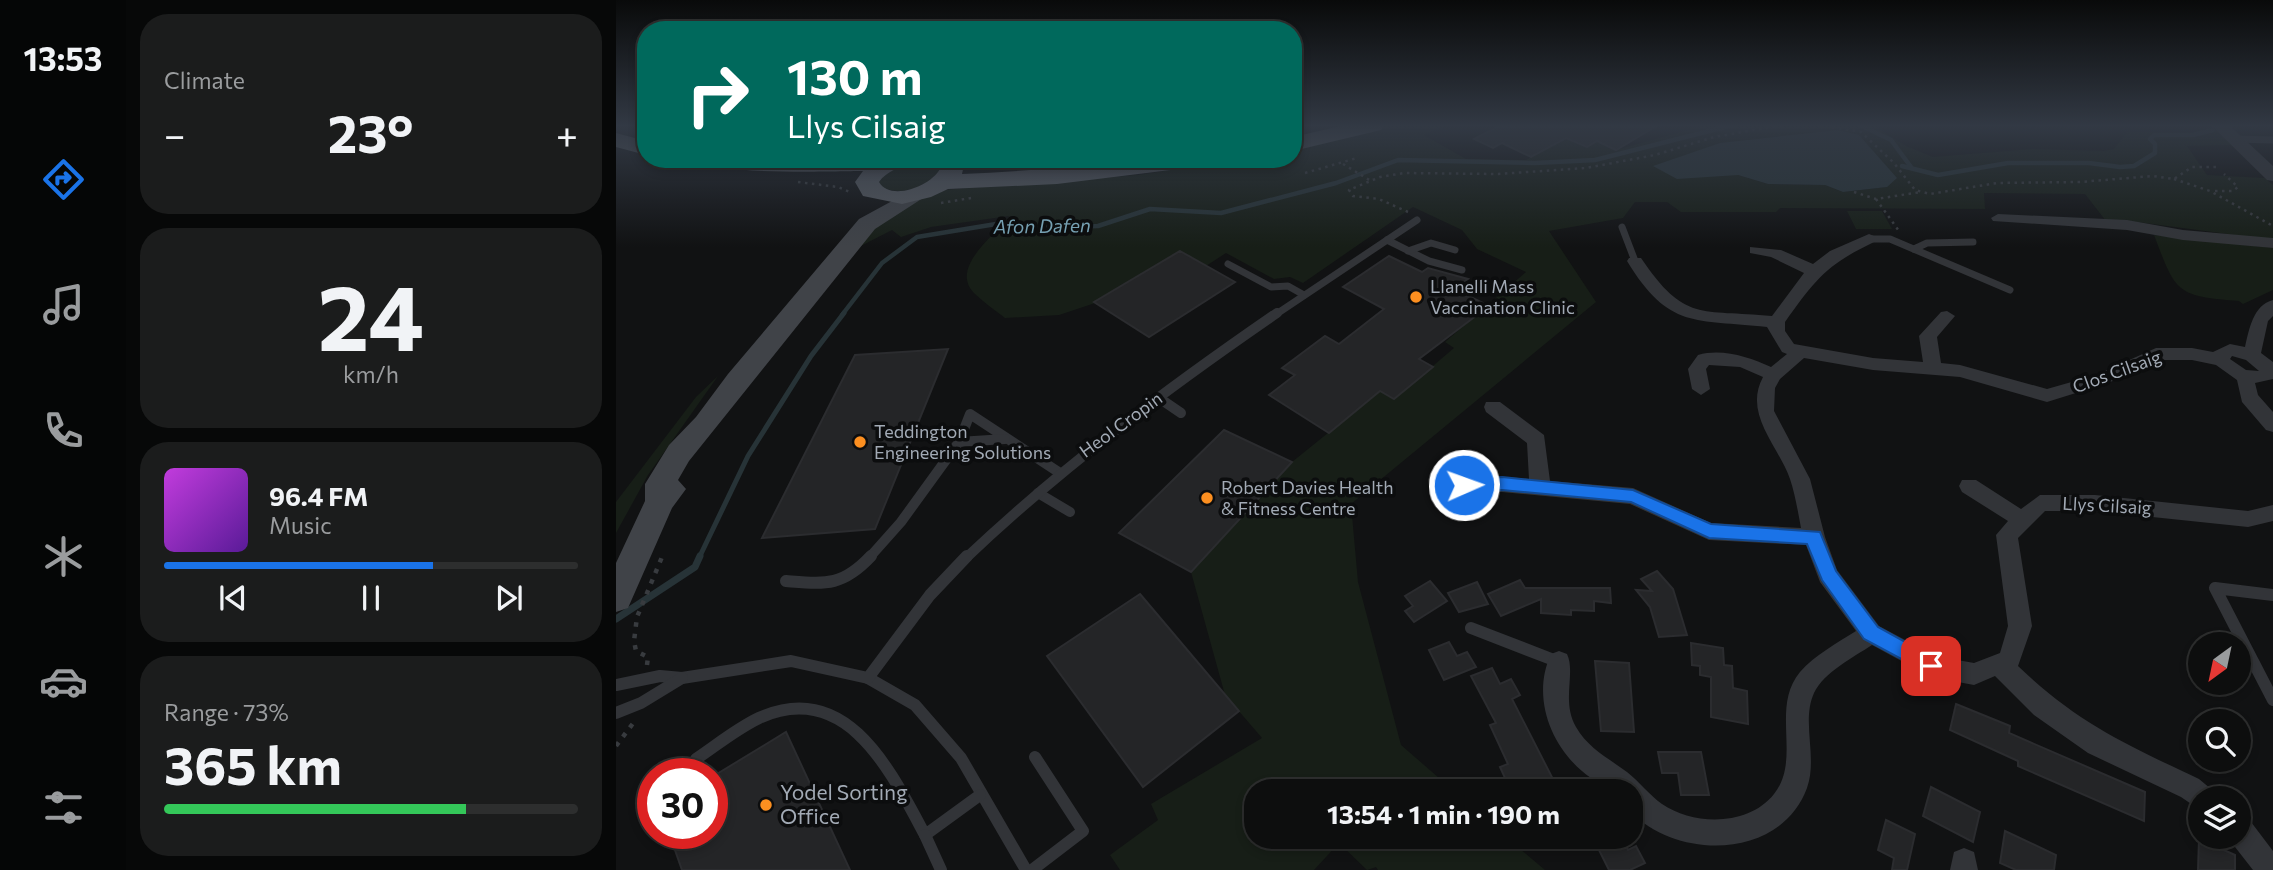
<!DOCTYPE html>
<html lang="en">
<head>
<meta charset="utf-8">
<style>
  :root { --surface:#0d0e0e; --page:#1b1c1c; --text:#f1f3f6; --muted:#9a9c9e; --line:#2d2e2e; --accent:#1a73e8 }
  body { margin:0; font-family:Commissioner,sans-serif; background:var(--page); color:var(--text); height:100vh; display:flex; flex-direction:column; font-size:26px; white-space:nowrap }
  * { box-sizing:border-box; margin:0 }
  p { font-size:23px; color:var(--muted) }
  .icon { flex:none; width:38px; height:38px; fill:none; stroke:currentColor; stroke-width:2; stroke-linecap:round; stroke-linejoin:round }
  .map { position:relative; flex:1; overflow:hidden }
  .drawer { display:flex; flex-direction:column; gap:14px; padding:14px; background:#070808; width:490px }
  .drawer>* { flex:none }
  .guide { position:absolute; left:21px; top:21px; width:665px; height:147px; border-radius:28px; box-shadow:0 4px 10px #0003,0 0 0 2px var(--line); background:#00695c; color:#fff; overflow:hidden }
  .needle { width:46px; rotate:213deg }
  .tools { position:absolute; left:1572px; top:632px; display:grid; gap:14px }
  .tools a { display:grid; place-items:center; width:63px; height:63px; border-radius:50%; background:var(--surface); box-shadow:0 4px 10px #0003,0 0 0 2px var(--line); font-size:35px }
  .speed { position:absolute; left:21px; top:758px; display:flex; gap:14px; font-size:35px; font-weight:700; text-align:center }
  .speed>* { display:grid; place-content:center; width:91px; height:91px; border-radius:50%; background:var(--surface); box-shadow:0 4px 10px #0003,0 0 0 2px var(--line); line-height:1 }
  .speed .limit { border:10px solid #d22; background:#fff; color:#111 }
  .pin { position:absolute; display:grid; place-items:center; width:60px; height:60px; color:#fff; margin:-30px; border-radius:14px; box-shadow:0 4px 10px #0006 }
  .me { position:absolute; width:77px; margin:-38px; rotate:88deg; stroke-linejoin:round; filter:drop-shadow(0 0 5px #0008) }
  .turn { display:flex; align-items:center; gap:24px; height:147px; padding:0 35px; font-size:32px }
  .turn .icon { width:91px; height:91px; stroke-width:2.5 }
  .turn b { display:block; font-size:49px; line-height:60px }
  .big { font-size:52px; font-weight:700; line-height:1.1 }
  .drawer .tile { flex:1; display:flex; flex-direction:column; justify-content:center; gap:10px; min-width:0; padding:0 24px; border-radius:28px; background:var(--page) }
  .drawer .dial { align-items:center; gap:0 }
  .dial b { font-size:91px; line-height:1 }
  .song { display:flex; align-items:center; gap:21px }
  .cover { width:84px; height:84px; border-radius:10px; background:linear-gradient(135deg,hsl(290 70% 55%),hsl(270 70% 35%)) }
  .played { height:7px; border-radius:4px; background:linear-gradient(90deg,var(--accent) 65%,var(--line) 65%) }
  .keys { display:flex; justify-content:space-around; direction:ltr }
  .heat { display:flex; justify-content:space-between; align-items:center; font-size:38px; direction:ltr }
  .charge { height:10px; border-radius:5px; background:linear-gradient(90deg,#34c759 73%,var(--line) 0) }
  .trip { position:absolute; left:628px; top:779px; width:399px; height:70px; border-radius:28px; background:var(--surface); box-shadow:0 4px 10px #0003,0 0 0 2px var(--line); font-weight:700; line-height:70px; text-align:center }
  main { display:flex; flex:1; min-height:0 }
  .tab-bar { display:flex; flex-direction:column; width:126px; justify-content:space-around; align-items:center; background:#050606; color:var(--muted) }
  .tab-bar .icon { width:49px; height:49px }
  .tab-bar .on { color:var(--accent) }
  .tab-bar b { font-size:32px; color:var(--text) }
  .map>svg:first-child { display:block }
  .green { fill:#171e17; fill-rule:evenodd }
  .water { fill:#273337 }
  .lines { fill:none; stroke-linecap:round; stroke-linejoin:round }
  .stream-far2 { stroke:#273337; stroke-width:4.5 }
  .stream-far1 { stroke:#273337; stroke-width:5 }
  .stream { stroke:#273337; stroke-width:7 }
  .building { fill:#242527; stroke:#2b2c2f; stroke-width:2 }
  .path-far1 { stroke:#383b3f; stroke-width:2.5; stroke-dasharray:2.5 4.5; stroke-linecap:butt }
  .path { stroke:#383b3f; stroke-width:4.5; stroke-dasharray:4.5 7; stroke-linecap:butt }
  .service-far2 { stroke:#323438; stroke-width:7 }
  .service-far1 { stroke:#323438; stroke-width:10 }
  .service { stroke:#323438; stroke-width:12 }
  .minor { fill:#323438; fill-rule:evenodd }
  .tertiary { fill:#323438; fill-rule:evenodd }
  .secondary { fill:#404348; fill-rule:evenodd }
  .trunk { fill:#565a60; fill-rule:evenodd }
  .route { fill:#1a73e8; stroke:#114b97; stroke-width:2 }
  .poi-dot { fill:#fc8f20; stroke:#0c0d0e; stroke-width:2.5 }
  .labels { text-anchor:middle; stroke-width:7; stroke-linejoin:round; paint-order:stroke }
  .poi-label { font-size:18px; fill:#a2aab5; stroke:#0c0d0e; text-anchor:start }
  .street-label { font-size:18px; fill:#a2aab5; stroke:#0c0d0e }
  .water-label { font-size:19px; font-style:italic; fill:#76a0b2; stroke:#0c0d0e }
  .near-poi-label { font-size:21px; fill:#a2aab5; stroke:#0c0d0e; text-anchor:start }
</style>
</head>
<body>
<main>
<nav class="tab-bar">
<b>13:53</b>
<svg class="icon on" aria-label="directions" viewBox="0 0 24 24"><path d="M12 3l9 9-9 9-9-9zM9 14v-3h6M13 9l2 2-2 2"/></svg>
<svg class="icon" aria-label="music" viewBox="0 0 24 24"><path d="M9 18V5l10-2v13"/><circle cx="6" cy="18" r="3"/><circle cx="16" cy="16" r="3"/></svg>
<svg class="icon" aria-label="phone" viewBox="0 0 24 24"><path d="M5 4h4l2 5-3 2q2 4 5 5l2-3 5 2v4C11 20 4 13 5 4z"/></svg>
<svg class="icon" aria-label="climate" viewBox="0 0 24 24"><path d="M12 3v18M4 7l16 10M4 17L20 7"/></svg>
<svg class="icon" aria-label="car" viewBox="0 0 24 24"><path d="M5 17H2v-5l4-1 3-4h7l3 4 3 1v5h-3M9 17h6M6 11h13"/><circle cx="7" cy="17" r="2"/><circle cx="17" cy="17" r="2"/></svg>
<svg class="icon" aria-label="filters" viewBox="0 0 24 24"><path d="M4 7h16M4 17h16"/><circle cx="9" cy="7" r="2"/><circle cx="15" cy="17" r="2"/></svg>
</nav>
<section class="drawer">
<div class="tile"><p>Climate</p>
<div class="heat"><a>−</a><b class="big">23°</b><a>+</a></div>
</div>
<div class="tile dial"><b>24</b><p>km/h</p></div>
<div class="tile">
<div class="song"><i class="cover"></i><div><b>96.4 FM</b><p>Music</p></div></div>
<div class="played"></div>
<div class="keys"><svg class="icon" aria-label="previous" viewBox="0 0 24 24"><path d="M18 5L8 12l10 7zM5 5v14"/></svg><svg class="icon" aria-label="pause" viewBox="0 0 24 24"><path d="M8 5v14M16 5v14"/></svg><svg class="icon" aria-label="next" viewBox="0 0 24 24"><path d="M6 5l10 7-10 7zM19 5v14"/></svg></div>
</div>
<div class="tile"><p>Range · 73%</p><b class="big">365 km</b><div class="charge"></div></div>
</section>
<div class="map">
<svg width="1657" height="870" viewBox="0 0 1657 870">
  <rect width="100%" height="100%" fill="#111213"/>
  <!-- green -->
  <g class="green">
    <path d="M773,125H830L808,135L850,159L910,160L950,138L970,147L981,141L1000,150L1090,125H1257L1290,146L1317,157L1416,149L1489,151L1498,149L1511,132H1576L1596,128L1618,145L1571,146L1591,175L1649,178L1657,185V240L1521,222L1490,221L1469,194L1368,193L1369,209L1164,208L1160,212H1065L1051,202H1019L1007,218L933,231L980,302L735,504L742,582L785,745L838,791H640V836L890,837L929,870H762L760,867L751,870L723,843L698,870H504L494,855L542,820L535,804L646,738L609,695L575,572L676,462L764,391L778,399L838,348L829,342L910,272L861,249L846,230L797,207L687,283L674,277L658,279L610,253L590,266L443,315L389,318C379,310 367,302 358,293C333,267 380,235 393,216L315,227L285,237L276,230L239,249L257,228L288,206L326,190L522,175L625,159H677V149ZM1122,175L1270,187L1227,192L1209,185L1152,184Z"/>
    <path d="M293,161H314L325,168L321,178C301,188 285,197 263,186L262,178L280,165Z"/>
    <polygon points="1231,211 1266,211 1276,229 1240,229"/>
    <path d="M1538,235L1657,248V290L1627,304L1623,301C1560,296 1560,293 1538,235Z"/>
    <polygon points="102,376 32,475 0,533 0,502 80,397"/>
  </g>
  <!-- water -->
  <polygon class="water" points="1222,130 1243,135 1281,178 1271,187 1227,192 1209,185 1152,184 1122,175 1061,179 1037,166 1104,143"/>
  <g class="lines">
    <!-- stream-far2 -->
    <g class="stream-far2">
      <polyline points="1244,125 1275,140 1295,167"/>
      <polyline points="1286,166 1322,175 1392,163 1473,163 1504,167 1518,166 1539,153 1539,144 1534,139 1538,135 1577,135 1597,130"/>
      <polyline points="226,315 266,263 301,237 380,224 421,228 482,226 534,209 605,213 720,183 782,160 919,163 979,160 1117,125"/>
    </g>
    <!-- stream-far1 -->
    <polyline class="stream-far1" points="83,558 132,456 195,356 228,313"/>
    <!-- stream -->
    <polyline class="stream" points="0,619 79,567 84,556"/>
  </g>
  <!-- building -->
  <g class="building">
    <polygon points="885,125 1042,125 1000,150 981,141 971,147 950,138 915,157 886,143 877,148 858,139"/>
    <polygon points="564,251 619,282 533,337 478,302"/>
    <polygon points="773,256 806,272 812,268 852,279 838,289 873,306 803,359 817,367 778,399 764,391 713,433 653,395 679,375 666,368 709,336 723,344 768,309 727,287"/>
    <polygon points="332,349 259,529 146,538 239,355"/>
    <polygon points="608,430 676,462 575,572 503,533"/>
    <polygon points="1041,571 1057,589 1071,635 1043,637 1034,607 1020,590 1036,591 1025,579"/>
    <polygon points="904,580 909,588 994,588 995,603 978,601 978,611 955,610 955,615 925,613 925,599 885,616 872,594"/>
    <polygon points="814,581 831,601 798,622 789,611 797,606 789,596"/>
    <polygon points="861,582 872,604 843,612 832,593"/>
    <polygon points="524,594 623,711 527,787 431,656"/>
    <polygon points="833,642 841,656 851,652 860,667 828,680 813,650"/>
    <polygon points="1075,643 1107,648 1108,665 1116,666 1117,688 1131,691 1132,724 1095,717 1095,677 1084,675 1084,666 1076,665"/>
    <polygon points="979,661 1013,663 1018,732 985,731"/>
    <polygon points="876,668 884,684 895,679 904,695 896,699 943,791 895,791 884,767 892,764 874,725 880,723 855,676"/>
    <polygon points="1340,704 1394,726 1393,733 1529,792 1528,821 1402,766 1402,761 1334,730"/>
    <polygon points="170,732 234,870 66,870 53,833 96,833 96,777"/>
    <polygon points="1042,752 1085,752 1093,795 1065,795 1062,773 1046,773"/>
    <polygon points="1315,787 1364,812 1357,842 1307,816"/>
    <polygon points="1270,820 1299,834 1291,870 1276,870 1278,858 1262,850"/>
    <polygon points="1389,831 1440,855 1438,870 1400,870 1384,863"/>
    <polygon points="987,836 1005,836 1012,850 1020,846 1029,863 1014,870 993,870 978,840"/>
    <polygon points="1583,839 1619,855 1619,870 1582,870"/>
  </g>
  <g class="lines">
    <!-- path-far1 -->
    <g class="path-far1">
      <polyline points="1202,125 1245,132 1278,163 1299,190 1314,194 1381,183 1464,182 1537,176 1558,179 1576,167 1601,167"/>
      <polyline points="45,159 81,166"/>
      <polyline points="354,159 372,163"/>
      <polyline points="727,164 755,181"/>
      <polyline points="602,167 643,159"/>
      <polyline points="689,173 741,158"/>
      <polyline points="1558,179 1594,191 1657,226"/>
      <polyline points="182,182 222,187 236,193"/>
      <polyline points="1599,191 1617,191 1622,187 1608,174"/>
      <polyline points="1238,192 1260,199 1305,192"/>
      <polyline points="1260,199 1283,231"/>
      <polyline points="325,203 355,198"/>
      <polyline points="792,212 763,199 737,196 733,190 764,177 788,173 882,174 970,168 1039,155 1098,137 1167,125"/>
    </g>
    <!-- path -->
    <g class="path">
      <polyline points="31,665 32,657 20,651 18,641 21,617 46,557"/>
      <polyline points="0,746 18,722"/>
    </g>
    <!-- service-far2 -->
    <g class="service-far2">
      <polyline points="1618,139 1657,140"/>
      <polyline points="1006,227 1019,261"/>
      <polyline points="1253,239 1274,239 1394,290"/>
      <polyline points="771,240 813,261 846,270"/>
      <polyline points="1298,249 1311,243 1357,242"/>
      <polyline points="792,251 815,243 839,250"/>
      <polyline points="612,264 655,287 672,286 688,295"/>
      <polyline points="659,315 801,220"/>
    </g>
    <!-- service-far1 -->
    <g class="service-far1">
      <polyline points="543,398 565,413"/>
      <polyline points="343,442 354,414 444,473"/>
      <polyline points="422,493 454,512"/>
      <polyline points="253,558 285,522 343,442 389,439"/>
      <path d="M350,558C446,467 552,388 661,313"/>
    </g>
    <!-- service -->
    <g class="service">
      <path d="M170,581C209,584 226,587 255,556"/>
      <polyline points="1657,595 1599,588 1657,700"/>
      <polyline points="855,628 943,662"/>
      <polyline points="252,678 299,705 345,758 410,870"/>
      <polyline points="0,685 44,676 66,678 175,661 252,678 314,595 351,556"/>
      <polyline points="0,713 25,703 66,678"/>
      <path d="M80,759C101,745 120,729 143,718C231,678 275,772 309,835L364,795"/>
      <polyline points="309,835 325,870"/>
      <polyline points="416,870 467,831 419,757"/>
    </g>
    <!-- minor -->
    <g class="minor">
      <polygon points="1382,214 1511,220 1567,230 1657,238 1657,248 1567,240 1511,230 1377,221 1375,218"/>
      <path d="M1253,234L1258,236V242C1210,265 1199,280 1169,322V331L1178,344L1257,358L1307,362L1303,336L1325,312L1331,311L1339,316L1321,337L1325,363L1344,365L1431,389L1480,375L1540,348H1576L1597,352L1614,344L1629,347C1633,330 1637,305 1657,300V316L1652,321L1645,353L1657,362V379L1639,383L1642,395L1657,412V432L1650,430L1626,402L1621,380L1600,365L1576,360H1543L1492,383L1431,402L1344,377L1257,370L1188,358L1164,379L1159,388L1158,411L1194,479L1209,537L1221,570L1263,626L1319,656L1358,663L1384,653L1392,626L1380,535L1392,521L1346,492L1343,486L1346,480H1360L1405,509L1424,495H1479L1632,511L1657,505V521L1632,527L1479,511H1429L1402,538L1416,626L1402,666C1461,723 1511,745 1583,779L1595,789L1599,798H1584V810L1565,797L1472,753L1418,715L1379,676L1358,685L1315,677L1256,645C1238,657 1208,672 1198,693C1185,722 1202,757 1191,788C1165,859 1063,861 1015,812V791C1009,791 999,793 993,791C987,789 980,782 975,778C937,752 914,699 935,654L943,651L951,654C960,673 945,701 960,727C972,748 992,758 1011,772C1024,782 1033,795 1046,804C1078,826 1133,826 1158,794C1186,759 1154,708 1184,672C1199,655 1221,643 1240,631L1204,582L1190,545L1093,540L1014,504L886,492H841L838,486L841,480C863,473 890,477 913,479L911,443L870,412L868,407L870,402H884L928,435L934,481L1017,488L1095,523L1185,528C1182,512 1179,494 1174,479C1162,445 1127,414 1147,377L1124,367L1093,365L1090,369L1094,389L1085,395L1076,389L1072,369L1082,355C1106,348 1133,357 1155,367L1171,354L1166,352L1151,327C1079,319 1053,330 1011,261L1013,258H1025C1069,323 1084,309 1156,316L1188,273L1155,257L1134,253V247L1165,250L1197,264L1214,251ZM1616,356L1630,360L1643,371L1630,370L1614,359Z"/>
      <polygon points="1622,815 1632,818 1657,851 1657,870 1637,870 1612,838 1622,836"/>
      <polygon points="1348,848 1358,852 1362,870 1334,870 1338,852"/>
    </g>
    <!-- tertiary -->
    <polygon class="tertiary" points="1595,125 1613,125 1657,166 1657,181 1651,180"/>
    <!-- secondary -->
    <polygon class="secondary" points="300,188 307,190 311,194 307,198 259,229 73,461 62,480 70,489 56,508 12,608 0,612 0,563 29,501 29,484 53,445 80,417 112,374 243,219"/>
    <!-- trunk -->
    <g class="trunk">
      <polygon points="729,125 768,125 765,130 677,151 677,137"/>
      <polygon points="0,133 30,141 30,155 0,147"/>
      <path d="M84,159H290C285,169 270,171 263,182C275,203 320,184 325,166L321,159H344L348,165L346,174C430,171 514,159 598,159L587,166L441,184L332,189L315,197L286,204L247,196L239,182L247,171C222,171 95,176 84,159Z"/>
    </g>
  </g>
  <!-- sky -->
  <linearGradient id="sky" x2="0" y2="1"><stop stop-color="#090a0a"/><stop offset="0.51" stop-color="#323944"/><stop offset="1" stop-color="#323944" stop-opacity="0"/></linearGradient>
  <rect width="1657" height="247" fill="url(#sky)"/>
  <!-- route -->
  <polygon class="route" points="886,477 1017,490 1095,524 1204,532 1220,571 1262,627 1322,660 1325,666 1322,672 1315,675 1248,639 1206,580 1191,544 1093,538 1015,502 886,490 848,492 840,485 848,479"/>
  <!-- markers -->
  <g class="poi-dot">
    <circle cx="800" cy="297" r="7"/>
    <circle cx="244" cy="442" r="7"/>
    <circle cx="591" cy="498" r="7"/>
    <circle cx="150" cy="805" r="7"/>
  </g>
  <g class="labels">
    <!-- poi labels -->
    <g class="poi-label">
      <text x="814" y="293">Llanelli Mass<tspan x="814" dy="21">Vaccination Clinic</tspan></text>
      <text x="258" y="438">Teddington<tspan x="258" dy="21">Engineering Solutions</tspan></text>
      <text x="605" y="494">Robert Davies Health<tspan x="605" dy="21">&amp; Fitness Centre</tspan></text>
    </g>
    <!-- street labels -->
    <g class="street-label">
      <text transform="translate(1501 372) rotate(-20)" y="6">Clos Cilsaig</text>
      <text transform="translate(505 425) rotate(-36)" y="6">Heol Cropin</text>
      <text transform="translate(1491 506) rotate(3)" y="6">Llys Cilsaig</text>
    </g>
    <!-- water labels -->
    <g class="water-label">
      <text transform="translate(426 226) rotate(-1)" y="7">Afon Dafen</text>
    </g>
    <!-- near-poi labels -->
    <g class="near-poi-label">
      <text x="164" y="800">Yodel Sorting<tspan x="164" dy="24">Office</tspan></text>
    </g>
  </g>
</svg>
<div class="tools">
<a><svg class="needle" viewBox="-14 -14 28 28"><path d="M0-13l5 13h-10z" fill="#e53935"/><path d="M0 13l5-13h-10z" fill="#9a9c9e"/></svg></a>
<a><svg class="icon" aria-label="search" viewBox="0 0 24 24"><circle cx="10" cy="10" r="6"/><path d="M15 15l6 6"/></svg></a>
<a><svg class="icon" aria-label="layers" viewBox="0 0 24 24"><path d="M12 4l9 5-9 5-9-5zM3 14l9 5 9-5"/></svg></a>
</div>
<div class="speed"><div class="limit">30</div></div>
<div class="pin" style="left:1315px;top:666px;background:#d93025"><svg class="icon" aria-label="arrive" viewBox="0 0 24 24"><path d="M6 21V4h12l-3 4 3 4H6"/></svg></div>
<svg class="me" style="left:848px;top:485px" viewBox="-20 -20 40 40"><circle r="17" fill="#1a73e8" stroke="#fff" stroke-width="3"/><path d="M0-11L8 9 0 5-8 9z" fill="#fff"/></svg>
<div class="trip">13:54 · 1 min · 190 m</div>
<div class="guide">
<div class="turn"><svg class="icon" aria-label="right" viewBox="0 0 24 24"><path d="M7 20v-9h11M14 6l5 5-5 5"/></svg><div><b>130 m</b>Llys Cilsaig</div></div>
</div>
</div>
</main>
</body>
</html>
